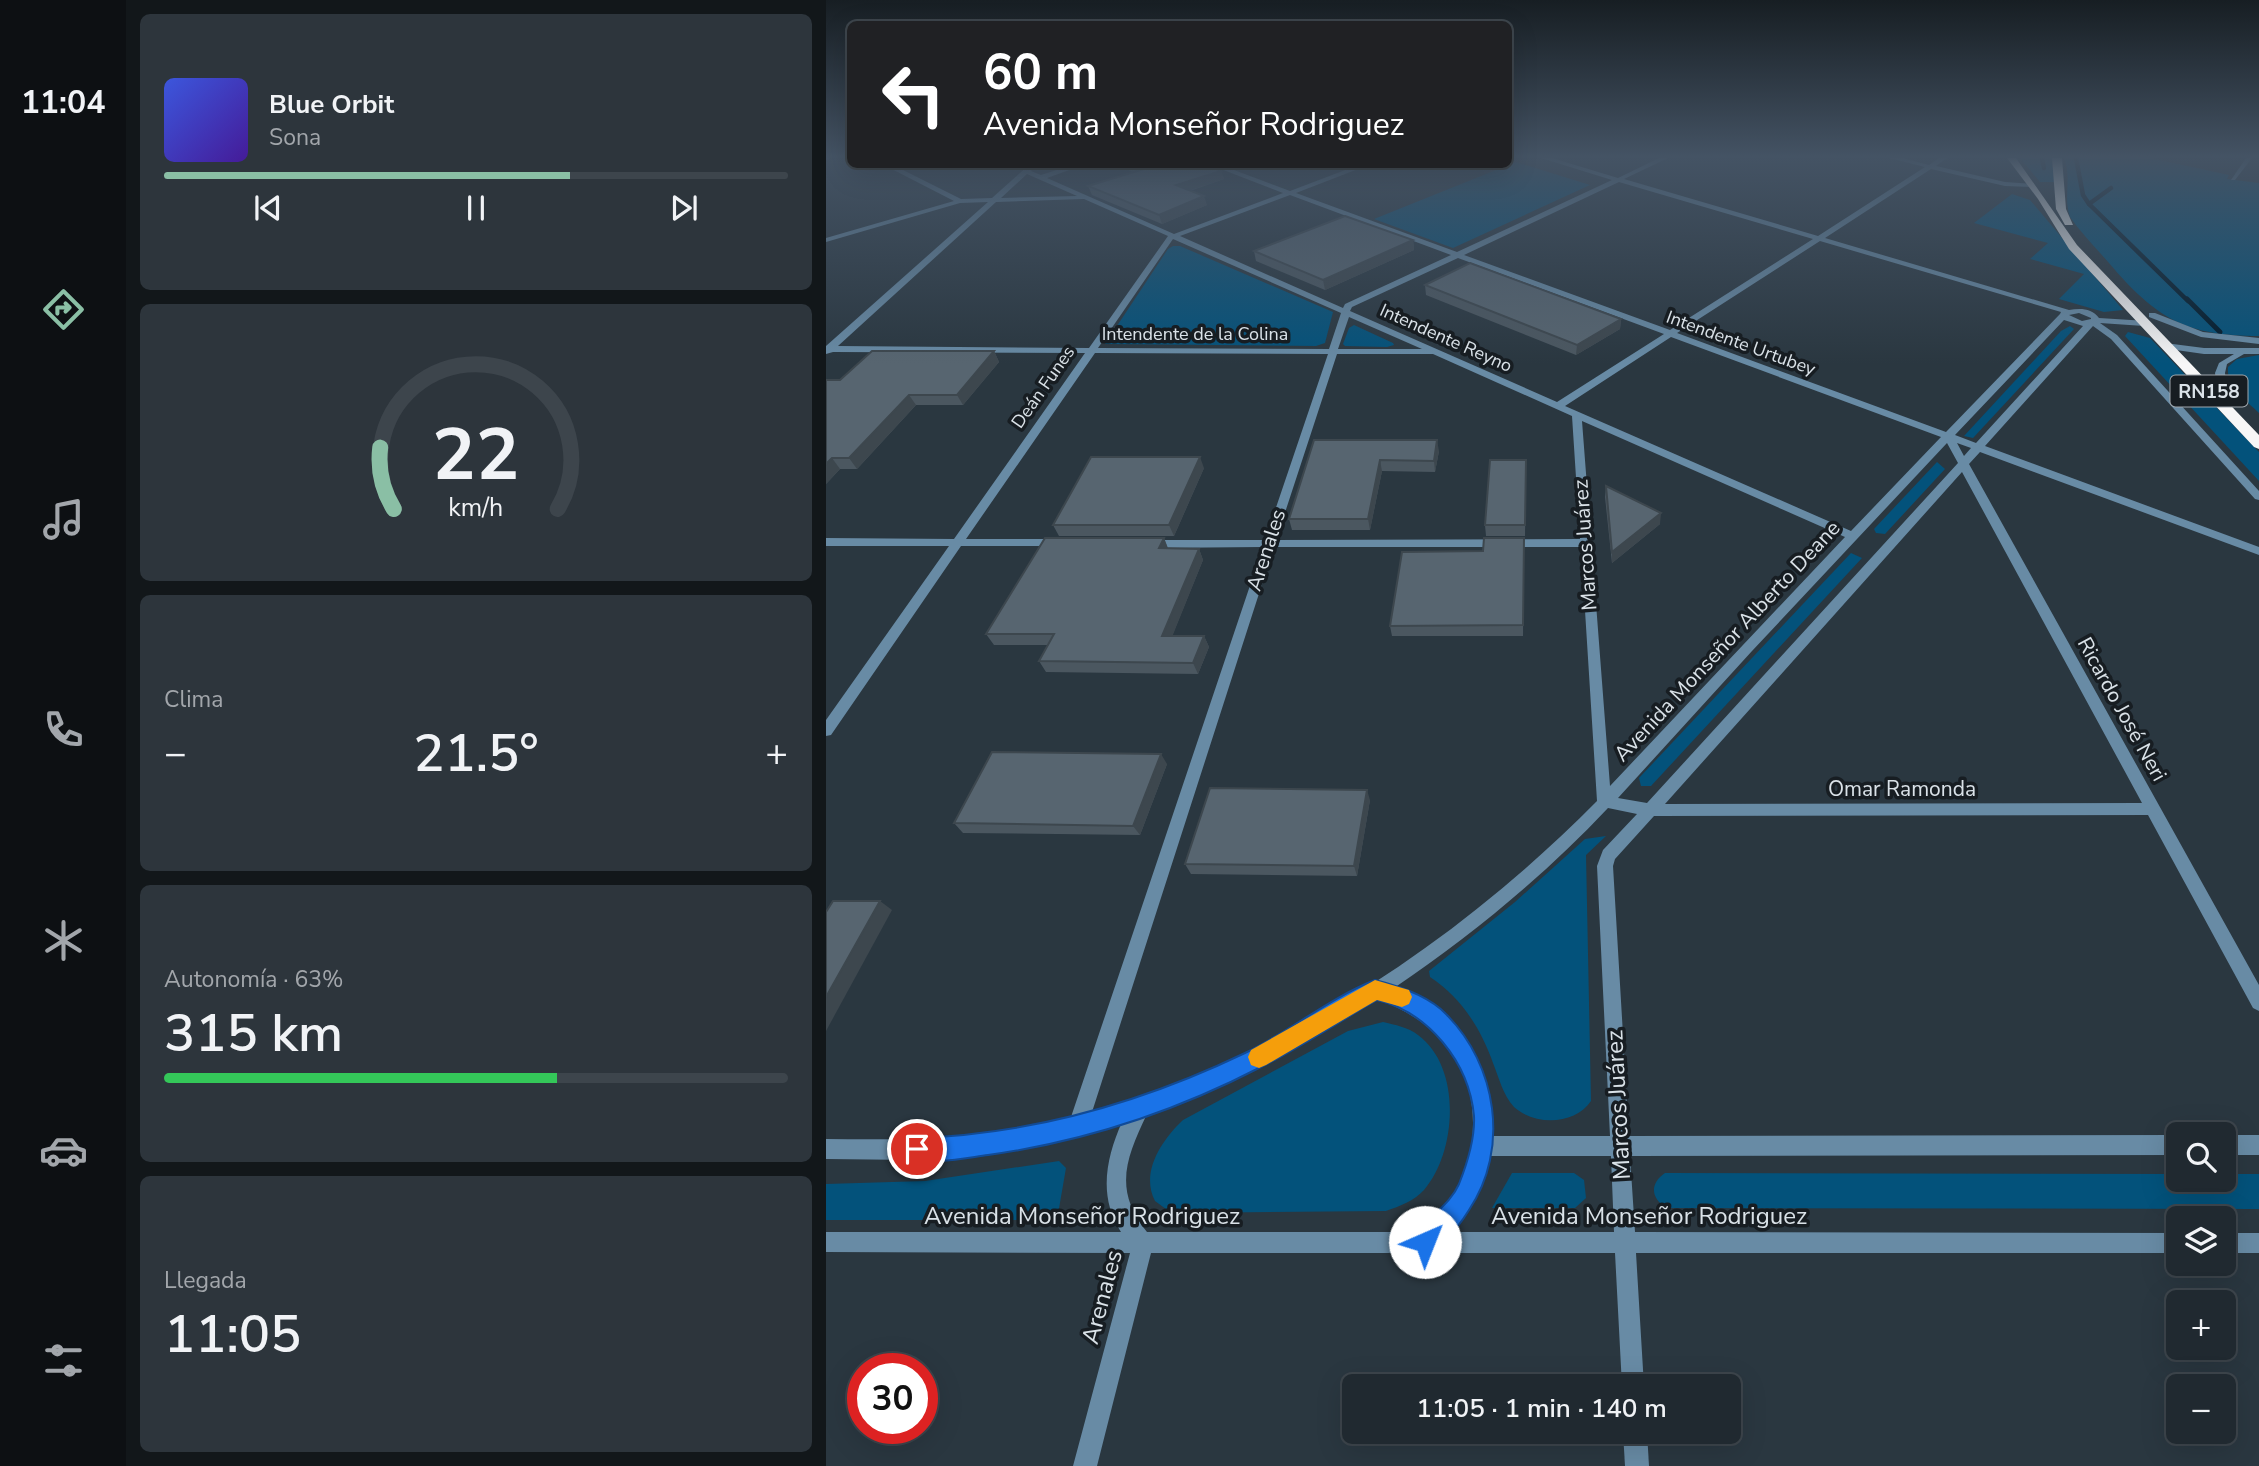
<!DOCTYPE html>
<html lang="es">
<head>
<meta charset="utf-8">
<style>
  :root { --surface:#202930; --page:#2d353c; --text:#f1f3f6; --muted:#a2a6ab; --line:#3d454c; --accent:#8abfa5 }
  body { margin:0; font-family:"Nunito Sans",sans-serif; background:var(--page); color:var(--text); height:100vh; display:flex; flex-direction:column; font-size:26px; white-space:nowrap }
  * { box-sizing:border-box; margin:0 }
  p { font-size:23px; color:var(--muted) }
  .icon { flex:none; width:38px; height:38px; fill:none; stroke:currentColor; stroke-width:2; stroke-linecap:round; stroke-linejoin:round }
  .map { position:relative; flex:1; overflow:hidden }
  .side { display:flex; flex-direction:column; gap:14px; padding:14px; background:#12171a; width:700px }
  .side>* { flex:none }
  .guide { position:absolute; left:21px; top:21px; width:665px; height:147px; border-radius:10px; box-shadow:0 7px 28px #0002,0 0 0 2px var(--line); background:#202124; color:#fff; overflow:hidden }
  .buttons { position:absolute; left:1340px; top:1122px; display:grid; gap:14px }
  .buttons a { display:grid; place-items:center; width:70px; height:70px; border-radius:10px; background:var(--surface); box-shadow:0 7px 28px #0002,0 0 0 2px var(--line); font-size:35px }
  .speed { position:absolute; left:21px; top:1353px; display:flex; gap:14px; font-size:35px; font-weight:700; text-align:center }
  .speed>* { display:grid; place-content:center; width:91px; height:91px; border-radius:50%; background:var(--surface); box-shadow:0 7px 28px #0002,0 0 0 2px var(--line); line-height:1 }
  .speed .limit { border:10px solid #d22; background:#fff; color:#111 }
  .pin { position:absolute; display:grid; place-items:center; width:60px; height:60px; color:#fff; margin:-30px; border:4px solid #fff; border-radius:50%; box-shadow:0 2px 7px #0007 }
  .me { position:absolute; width:77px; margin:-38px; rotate:44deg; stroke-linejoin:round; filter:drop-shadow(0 0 5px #0008) }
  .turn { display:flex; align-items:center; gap:24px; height:147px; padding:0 21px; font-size:32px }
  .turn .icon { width:91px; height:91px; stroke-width:2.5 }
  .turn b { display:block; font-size:49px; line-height:60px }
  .big { font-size:52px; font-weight:600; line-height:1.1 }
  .side .widget { flex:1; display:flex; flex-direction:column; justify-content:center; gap:10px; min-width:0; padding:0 24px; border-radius:10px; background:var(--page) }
  .side .dial { align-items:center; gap:0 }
  .dial svg { height:182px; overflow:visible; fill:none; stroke:var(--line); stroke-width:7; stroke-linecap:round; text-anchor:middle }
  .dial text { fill:var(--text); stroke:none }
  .song { display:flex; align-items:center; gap:21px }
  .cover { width:84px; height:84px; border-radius:10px; background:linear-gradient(135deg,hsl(230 70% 55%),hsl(260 70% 35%)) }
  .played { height:7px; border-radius:4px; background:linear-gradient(90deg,var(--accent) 65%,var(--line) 65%) }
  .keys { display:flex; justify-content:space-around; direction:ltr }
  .heat { display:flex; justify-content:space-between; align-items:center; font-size:38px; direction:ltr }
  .charge { height:10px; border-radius:5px; background:linear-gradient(90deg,#34c759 63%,var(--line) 0) }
  .trip { position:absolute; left:516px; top:1374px; width:399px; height:70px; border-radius:10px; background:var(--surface); box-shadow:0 7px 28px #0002,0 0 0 2px var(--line); font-weight:600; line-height:70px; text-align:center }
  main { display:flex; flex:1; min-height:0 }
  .tab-bar { display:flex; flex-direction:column; width:126px; justify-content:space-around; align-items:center; background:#0d1013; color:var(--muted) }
  .tab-bar .icon { width:49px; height:49px }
  .tab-bar .on { color:var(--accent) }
  .tab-bar b { font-size:32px; color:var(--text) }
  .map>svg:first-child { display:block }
  .green { fill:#03527b }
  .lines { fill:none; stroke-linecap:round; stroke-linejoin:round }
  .stream-far1 { stroke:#001b2d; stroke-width:4.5 }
  .stream { stroke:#001b2d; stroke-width:5 }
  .lane { fill:#688ba5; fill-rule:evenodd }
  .street { fill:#688ba5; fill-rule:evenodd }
  .highway { fill:#f7f7f7; fill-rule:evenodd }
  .wall { fill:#4b5760 }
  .shaded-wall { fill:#3d474e }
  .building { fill:#576570; stroke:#3d474e; stroke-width:2 }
  .route { fill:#1a73e8; stroke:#114b97; stroke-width:2 }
  .slow { fill:#f59e0b }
  .labels { text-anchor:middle; stroke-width:7; stroke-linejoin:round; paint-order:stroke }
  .far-street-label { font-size:18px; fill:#dae2e8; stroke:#171d22 }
  .shield { fill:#171d22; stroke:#a0a7ad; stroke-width:2 }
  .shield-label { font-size:19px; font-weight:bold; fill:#dae2e8 }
  .street-label { font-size:21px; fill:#dae2e8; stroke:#171d22 }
  .near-street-label { font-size:24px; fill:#dae2e8; stroke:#171d22 }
</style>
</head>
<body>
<main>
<nav class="tab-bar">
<b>11:04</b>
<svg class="icon on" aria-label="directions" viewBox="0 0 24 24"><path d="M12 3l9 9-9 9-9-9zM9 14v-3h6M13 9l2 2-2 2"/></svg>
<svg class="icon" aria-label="music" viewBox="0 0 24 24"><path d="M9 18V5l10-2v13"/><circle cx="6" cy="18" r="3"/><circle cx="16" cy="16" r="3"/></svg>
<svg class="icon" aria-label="phone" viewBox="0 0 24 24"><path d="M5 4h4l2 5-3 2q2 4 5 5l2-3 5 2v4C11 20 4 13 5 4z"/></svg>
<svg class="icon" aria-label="climate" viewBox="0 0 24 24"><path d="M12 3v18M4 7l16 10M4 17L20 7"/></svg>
<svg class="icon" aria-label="car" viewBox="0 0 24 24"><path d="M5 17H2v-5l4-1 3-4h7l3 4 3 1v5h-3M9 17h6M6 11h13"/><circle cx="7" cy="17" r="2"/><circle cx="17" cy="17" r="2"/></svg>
<svg class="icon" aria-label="filters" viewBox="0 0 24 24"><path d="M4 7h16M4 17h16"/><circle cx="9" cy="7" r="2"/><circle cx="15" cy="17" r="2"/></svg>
</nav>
<section class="side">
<div class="widget">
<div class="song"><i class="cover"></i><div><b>Blue Orbit</b><p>Sona</p></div></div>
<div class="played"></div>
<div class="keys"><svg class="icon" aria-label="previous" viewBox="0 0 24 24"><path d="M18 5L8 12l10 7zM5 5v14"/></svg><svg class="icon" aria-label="pause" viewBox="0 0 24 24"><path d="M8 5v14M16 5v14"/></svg><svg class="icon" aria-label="next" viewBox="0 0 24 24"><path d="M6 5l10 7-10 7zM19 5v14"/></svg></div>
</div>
<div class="widget dial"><svg viewBox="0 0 100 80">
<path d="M14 69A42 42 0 1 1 86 69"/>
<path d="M14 69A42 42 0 0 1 8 42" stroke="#8abfa5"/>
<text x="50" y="56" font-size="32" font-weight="700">22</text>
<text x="50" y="72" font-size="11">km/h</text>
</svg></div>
<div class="widget"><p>Clima</p>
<div class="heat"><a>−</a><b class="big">21.5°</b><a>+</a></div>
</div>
<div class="widget"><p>Autonomía · 63%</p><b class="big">315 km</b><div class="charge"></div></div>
<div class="widget"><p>Llegada</p><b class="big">11:05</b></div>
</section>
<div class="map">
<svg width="1433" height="1466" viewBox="0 0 1433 1466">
  <rect width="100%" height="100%" fill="#2a3740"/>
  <!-- green -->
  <g class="green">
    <polygon points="1194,158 1226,158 1228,182 1214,182"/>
    <path d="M1238,158H1324L1403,175L1401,179L1433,183V336C1359,336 1330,318 1283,263C1270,248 1255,233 1244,217C1237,198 1246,177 1238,158Z"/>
    <polygon points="690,162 764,185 627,248 548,219"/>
    <polygon points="1186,194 1204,200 1297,310 1278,312 1233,299 1258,274 1204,259 1222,243 1148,223"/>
    <polygon points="347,246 354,246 507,312 499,343 490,346 279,344 342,249"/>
    <polygon points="528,325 567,343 568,345 561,347 519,346 517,344 523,328"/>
    <polygon points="1244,326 1248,329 1147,438 1138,436 1235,331"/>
    <polygon points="1302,332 1324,338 1433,452 1433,481 1299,336"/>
    <path d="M1433,355V413C1420,400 1400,387 1402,367L1411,359Z"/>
    <polygon points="1111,462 1119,469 1059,534 1050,533 1048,529"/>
    <polygon points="1025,553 1036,558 825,786 815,786 813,778"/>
    <path d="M780,836L760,855L765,1101C749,1125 709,1126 688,1107C677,1095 673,1078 667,1063C655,1029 635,997 604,977L603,971L689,902L759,839Z"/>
    <path d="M557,1022C569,1025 582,1027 592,1035C636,1067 631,1152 598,1190C588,1201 574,1206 560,1211L353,1213L344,1212L329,1201C314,1172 336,1140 357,1120L522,1031Z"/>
    <polygon points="233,1161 240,1168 231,1220 0,1220 0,1184 99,1181"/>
    <polygon points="686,1173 748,1173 758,1180 760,1198 749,1208 666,1208"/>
    <path d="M839,1173L1353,1174V1180H1398V1174H1433V1209L841,1208C825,1199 823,1184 839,1173Z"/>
  </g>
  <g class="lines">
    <!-- stream-far1 -->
    <g class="stream-far1">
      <polyline points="1216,158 1218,168"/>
      <polyline points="1250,158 1257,195 1263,204 1362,301"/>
      <polyline points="1263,204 1285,188"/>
    </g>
    <!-- stream -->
    <polyline class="stream" points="1361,299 1394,332"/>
    <!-- lane -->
    <g class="lane">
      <polygon points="1323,313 1329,313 1377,332 1433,338 1433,344 1375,337 1323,317"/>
      <polygon points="1339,343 1378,348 1433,348 1433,354 1418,354 1401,364 1399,373 1401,387 1396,390 1391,387 1389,373 1393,363 1408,354 1378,354 1336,348 1336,344"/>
    </g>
    <!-- street -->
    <g class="street">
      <polygon points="0,158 4,158 1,160"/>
      <path d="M715,158H726L792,178L833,158H842L798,179L992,236L1099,167L1063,158H1076L1103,165L1113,158H1121L1110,166L1179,182L1208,184L1206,187L1179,186L1105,169L999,238L1243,310C1254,308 1266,308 1273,318L1321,321L1322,323L1318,326L1274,323L1291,335L1433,491V500L1429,499L1285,339L1267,326L1159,446L1433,547V555L1154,452L1143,464L1433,985V1011L1427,1008L1322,815L828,816L789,859L787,866L803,1136L1353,1135V1155L804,1156L809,1232L1353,1233V1253H810L818,1386H796L789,1253H325L271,1466H247L304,1253L0,1252V1232H295C272,1197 280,1158 296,1122L251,1137L140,1157L88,1160L0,1159V1139C86,1140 160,1140 245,1117L437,547L323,548L317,544L323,540H439L502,354L269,353L140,539H232L238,543L236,546H135L5,735L0,736V720L123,546H0V538L128,539L259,353L7,352L0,354V346L162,202L134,203L0,242V238L128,201L56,164H65L135,199L166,198L204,164H210L205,171L215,175L249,164H260L221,178L348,234L457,193L382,164H392L464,191L535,164H545L470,193L631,252L786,180ZM201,174L251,196L175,198ZM793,182L987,239L844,330L638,255ZM464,195L625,255L519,304L517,308L354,236ZM258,199L342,236L263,348L12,346L170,202ZM347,239L515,313L503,349L272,348ZM994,241L1235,312L1234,314L1120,432L851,333ZM632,258L838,334L731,402L524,311L526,307ZM1253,313L1265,318V319L1256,321L1243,315ZM523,317L596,349H512ZM1238,320L1257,326L1150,443L1129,435ZM845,337L1115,437L1025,531L739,406ZM511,354H607L746,416L754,539L450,540ZM756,421L1019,537L784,786ZM1121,443L1132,463L821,803L792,798L926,651ZM1131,443L1145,448L1138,456ZM1136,472L1316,803L839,804ZM448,547H755L771,801C635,939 454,1061 266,1112ZM782,808L811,814L777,850L771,866L784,1136H666C673,1070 628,1009 568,988C645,936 718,876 782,808ZM551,999C615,1022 654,1071 646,1141C644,1157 640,1173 632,1187C623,1205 608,1218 594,1232H321C287,1190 300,1158 321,1114C401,1083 479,1047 551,999ZM664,1156H785L788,1232H624L646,1203Z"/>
      <polygon points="1420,158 1426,158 1409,180 1405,180"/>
      <rect x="1398" y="1135" width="35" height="20"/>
      <rect x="1398" y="1233" width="35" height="20"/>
      <polygon points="797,1432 821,1432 823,1466 799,1466"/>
    </g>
    <!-- highway -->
    <g class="highway">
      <polygon points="1181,158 1190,158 1251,245 1433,435 1433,449 1428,447 1243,249 1212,199"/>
      <polygon points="1226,158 1236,158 1240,209 1247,225 1239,225 1230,209"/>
    </g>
  </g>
  <!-- wall -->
  <g class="wall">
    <polygon points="288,164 379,164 395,171 398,179 364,191 381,205 336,224 266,195 262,186 307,172"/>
    <polygon points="587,240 588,250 499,290 430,261 428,251"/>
    <polygon points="599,285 795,319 794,329 750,355 600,295"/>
    <polygon points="168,351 173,362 137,405 90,405 31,469 14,469 0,484 14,380"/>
    <polygon points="488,440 613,451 609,472 556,471 544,530 466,530 463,519"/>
    <polygon points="700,460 699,536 660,536 659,525"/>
    <polygon points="378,468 348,536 233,536 227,525"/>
    <polygon points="780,486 834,524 786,563 779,497"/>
    <polygon points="338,538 342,548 373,549 377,560 346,636 378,636 383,647 372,674 220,672 213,661 222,645 168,645 160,634"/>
    <polygon points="698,538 697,636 566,636 564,626 657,551"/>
    <polygon points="341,764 314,835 137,833 128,823"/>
    <polygon points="544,800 531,876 365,874 359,864"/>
  </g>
  <!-- shaded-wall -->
  <g class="shaded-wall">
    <polygon points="395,171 398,179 353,194 350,185"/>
    <polygon points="378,196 381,205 336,224 333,215"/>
    <polygon points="587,240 588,250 499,290 497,280"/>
    <polygon points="795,319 794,329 750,355 751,345"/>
    <polygon points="168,351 173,362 137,405 131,395"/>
    <polygon points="83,395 90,405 31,469 23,458"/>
    <polygon points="611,440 613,451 609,472 608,461"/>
    <polygon points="374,457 378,468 348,536 343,525"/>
    <polygon points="6,458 14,469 0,484 0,464"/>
    <polygon points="554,460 556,471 544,530 542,519"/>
    <polygon points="835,513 834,524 786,563 786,552"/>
    <polygon points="338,538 342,549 333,548"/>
    <polygon points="373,549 377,560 342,647 336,636"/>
    <polygon points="378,636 383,647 372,674 367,663"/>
    <polygon points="335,754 341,764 314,835 307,826"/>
    <polygon points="541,790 544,800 531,876 528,866"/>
    <polygon points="54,901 66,910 0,1031 0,997"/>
  </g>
  <!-- building -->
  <g class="building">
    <polygon points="308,164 379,164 395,171 350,185 378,196 333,215 262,186 318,169"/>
    <polygon points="519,216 587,240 497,280 428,251"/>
    <polygon points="644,263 795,319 751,345 599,285"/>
    <polygon points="46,351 168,351 131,395 83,395 23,458 6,458 0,464 0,380 14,380"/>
    <polygon points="488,440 611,440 608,461 554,460 542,519 463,519"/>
    <polygon points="265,457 374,457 343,525 227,525"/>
    <polygon points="664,460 700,460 699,525 659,525"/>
    <polygon points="780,486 835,513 786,552"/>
    <polygon points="219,538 338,538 333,548 373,549 336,636 378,636 367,663 213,661 228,634 160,634"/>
    <polygon points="658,538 698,538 697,625 564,626 576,552 657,551"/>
    <polygon points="166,752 335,754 307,826 128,823"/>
    <polygon points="384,788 541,790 528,866 359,864"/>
    <polygon points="7,901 54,901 0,997 0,912"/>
  </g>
  <!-- sky -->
  <linearGradient id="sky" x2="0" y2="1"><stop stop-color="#171e23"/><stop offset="0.43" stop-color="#445364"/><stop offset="1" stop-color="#445364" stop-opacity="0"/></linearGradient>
  <rect width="1433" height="364" fill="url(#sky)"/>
  <!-- route -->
  <path class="route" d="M549,980C573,986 603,996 620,1014C671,1065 684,1149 643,1210C633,1226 617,1247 599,1254L591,1251L587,1242C597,1219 623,1207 633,1184C641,1164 649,1137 648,1116C643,1062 602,1012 551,1000C512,1022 475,1047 435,1067C350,1111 257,1142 162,1155C139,1158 105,1166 83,1157L80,1149L83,1141L91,1138C206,1134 315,1103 419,1053C463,1032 503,998 549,980Z"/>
  <!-- slow -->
  <polygon class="slow" points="549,980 583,990 586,997 583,1004 576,1007 551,1000 440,1065 433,1068 425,1065 422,1057 425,1050"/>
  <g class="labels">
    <!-- far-street labels -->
    <g class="far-street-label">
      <text x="369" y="340">Intendente de la Colina</text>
      <text transform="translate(620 338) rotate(24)" y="6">Intendente Reyno</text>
      <text transform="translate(915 343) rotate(20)" y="6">Intendente Urtubey</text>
      <text transform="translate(217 387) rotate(-55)" y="6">Deán Funes</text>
    </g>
    <!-- shield labels -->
    <rect class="shield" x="1344.5" y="375.5" width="77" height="31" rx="5"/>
    <g class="shield-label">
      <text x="1383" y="398">RN158</text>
    </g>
    <!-- street labels -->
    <g class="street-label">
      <text transform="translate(759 545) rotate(-94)" y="7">Marcos Juárez</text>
      <text transform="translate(440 550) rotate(-72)" y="7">Arenales</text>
      <text transform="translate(901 641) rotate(-47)" y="7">Avenida Monseñor Alberto Deane</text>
      <text transform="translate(1296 709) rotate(61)" y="7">Ricardo José Neri</text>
      <text x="1076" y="796">Omar Ramonda</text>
    </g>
    <!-- near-street labels -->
    <g class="near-street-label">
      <text transform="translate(792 1105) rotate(-93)" y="8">Marcos Juárez</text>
      <text x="256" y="1224">Avenida Monseñor Rodriguez</text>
      <text x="823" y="1224">Avenida Monseñor Rodriguez</text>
      <text transform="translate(276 1297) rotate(-75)" y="8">Arenales</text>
    </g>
  </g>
</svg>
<div class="buttons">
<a><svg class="icon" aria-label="search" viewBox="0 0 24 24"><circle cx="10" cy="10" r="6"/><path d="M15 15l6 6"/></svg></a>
<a><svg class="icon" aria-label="layers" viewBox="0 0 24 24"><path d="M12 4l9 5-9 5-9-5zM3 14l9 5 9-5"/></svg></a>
<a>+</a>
<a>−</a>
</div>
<div class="speed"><div class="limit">30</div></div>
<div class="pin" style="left:91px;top:1149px;background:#d93025"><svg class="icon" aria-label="arrive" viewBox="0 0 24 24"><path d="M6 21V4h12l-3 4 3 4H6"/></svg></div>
<svg class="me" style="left:599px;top:1242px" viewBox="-20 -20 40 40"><circle r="19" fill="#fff"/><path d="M0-13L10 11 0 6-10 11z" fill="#1a73e8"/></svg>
<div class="trip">11:05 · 1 min · 140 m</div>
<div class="guide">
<div class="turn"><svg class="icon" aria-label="left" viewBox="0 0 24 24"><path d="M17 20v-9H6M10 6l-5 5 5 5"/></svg><div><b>60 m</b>Avenida Monseñor Rodriguez</div></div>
</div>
</div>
</main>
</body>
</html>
